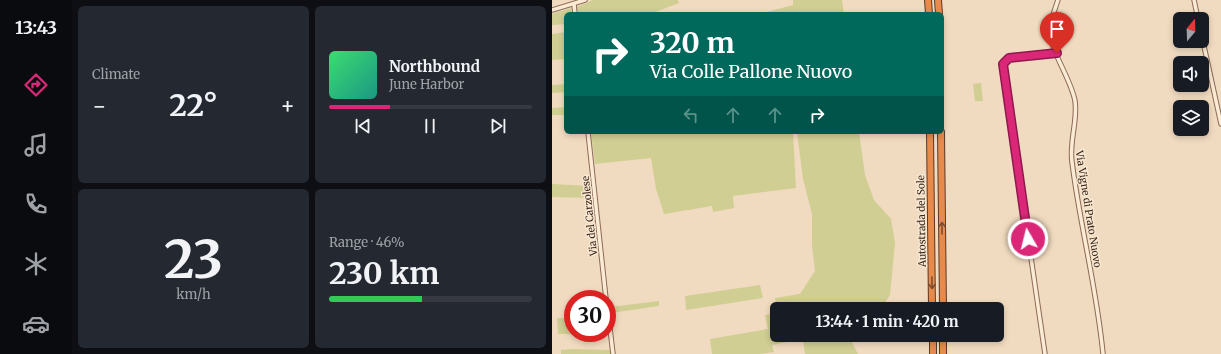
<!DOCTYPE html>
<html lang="en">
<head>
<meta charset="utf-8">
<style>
  :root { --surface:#171b24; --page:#242831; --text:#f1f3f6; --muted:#9ea1a6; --line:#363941; --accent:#db2777 }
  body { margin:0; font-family:Merriweather,serif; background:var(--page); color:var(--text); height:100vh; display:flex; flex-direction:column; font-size:15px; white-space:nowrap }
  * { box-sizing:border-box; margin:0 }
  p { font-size:13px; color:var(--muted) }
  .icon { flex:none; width:22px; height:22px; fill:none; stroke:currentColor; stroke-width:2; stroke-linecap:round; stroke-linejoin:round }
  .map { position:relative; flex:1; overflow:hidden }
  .panel { display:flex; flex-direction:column; gap:6px; padding:6px; background:#0d0f14; width:480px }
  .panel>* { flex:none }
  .hud { position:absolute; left:12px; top:12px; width:380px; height:122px; border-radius:6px; box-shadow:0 2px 6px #0003; background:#00695c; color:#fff; overflow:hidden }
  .needle { width:26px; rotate:19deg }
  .controls { position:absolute; left:621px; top:12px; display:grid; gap:8px }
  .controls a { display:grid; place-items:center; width:36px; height:36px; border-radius:6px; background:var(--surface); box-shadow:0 2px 6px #0003; font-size:20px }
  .speed { position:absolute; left:12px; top:290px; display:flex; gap:8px; font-size:20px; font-weight:700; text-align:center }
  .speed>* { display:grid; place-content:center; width:52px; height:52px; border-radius:50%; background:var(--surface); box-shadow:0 2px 6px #0003; line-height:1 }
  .speed .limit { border:6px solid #d22; background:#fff; color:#111 }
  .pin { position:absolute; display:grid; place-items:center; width:34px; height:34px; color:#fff; margin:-41px -17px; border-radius:50% 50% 50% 0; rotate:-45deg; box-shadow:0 0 4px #0007 }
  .pin .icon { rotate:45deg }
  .me { position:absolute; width:44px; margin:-22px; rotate:352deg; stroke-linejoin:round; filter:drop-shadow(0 0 3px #0008) }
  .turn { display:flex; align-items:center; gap:14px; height:84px; padding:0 20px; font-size:18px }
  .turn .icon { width:52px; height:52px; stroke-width:2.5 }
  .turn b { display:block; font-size:28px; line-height:34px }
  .lanes { display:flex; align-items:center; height:38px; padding:0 20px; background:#0003; justify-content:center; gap:20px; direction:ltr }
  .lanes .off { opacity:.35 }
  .big { font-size:30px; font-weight:700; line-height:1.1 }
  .panel .card { flex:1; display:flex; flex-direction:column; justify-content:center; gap:6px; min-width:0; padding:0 14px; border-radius:6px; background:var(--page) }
  .panel .dial { align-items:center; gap:0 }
  .dial b { font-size:52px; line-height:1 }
  .song { display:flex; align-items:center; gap:12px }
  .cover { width:48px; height:48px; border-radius:6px; background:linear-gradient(135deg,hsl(140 70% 55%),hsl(170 70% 35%)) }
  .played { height:4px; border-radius:2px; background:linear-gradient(90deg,var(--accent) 30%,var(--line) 30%) }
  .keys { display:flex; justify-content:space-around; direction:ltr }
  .heat { display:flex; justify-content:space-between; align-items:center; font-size:22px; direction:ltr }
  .charge { height:6px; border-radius:3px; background:linear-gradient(90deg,#34c759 46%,var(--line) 0) }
  .panel .tiles { flex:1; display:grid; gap:6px; grid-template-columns:repeat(2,1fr) }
  .trip { position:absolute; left:218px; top:302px; width:234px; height:40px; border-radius:6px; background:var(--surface); box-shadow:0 2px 6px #0003; font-weight:700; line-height:40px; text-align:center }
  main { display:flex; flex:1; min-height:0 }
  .tabs { display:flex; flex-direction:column; width:72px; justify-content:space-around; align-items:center; background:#090b0e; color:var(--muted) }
  .tabs .icon { width:28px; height:28px }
  .tabs .on { color:var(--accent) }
  .tabs b { font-size:18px; color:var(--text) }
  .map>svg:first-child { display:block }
  .green { fill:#d0ce93 }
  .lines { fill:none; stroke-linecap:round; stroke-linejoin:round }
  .street-casing { stroke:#8b6b57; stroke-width:5.5 }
  .highway-casing { stroke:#593a2b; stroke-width:8 }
  .street { stroke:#fbead4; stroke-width:3.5 }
  .highway { stroke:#e68b4b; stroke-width:6 }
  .oneway { stroke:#7f4e2f }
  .route-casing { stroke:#8e194d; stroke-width:10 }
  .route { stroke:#db2777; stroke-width:7 }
  .labels { text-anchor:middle; stroke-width:3; stroke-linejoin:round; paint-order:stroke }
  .street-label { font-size:10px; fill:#3a261c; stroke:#f8e7d0 }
</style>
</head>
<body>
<main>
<nav class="tabs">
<b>13:43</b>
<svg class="icon on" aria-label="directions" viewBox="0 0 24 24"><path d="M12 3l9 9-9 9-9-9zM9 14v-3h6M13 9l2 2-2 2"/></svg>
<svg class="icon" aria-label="music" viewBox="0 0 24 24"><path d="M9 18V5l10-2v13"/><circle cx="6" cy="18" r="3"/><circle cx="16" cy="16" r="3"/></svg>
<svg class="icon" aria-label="phone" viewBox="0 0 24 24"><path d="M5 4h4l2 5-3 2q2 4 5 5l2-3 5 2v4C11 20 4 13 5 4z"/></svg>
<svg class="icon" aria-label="climate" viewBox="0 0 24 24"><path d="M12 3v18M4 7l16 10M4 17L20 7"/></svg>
<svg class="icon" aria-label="car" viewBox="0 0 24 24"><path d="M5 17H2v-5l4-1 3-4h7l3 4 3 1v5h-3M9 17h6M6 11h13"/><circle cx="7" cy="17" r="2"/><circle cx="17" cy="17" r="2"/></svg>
</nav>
<section class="panel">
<div class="tiles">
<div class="card"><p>Climate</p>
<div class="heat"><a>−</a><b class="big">22°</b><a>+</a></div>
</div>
<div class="card">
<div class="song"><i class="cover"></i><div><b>Northbound</b><p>June Harbor</p></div></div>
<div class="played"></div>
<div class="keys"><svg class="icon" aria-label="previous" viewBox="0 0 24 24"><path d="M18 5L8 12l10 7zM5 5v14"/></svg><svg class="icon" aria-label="pause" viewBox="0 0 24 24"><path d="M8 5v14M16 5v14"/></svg><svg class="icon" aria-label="next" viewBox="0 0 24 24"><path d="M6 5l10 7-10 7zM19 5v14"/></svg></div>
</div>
<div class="card dial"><b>23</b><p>km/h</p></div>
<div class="card"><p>Range · 46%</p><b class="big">230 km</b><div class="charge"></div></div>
</div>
</section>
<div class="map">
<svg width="669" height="354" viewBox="0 0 669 354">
  <rect width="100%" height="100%" fill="#f1dbc0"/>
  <!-- green -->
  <g class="green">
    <polygon points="41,0 126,0 127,3 98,14 26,14 25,7"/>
    <polygon points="241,0 290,0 292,14 207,14 241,5"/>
    <polygon points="19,8 20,14 14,14 14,24 0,25 0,14"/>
    <polygon points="14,32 14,59 0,60 0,34"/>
    <polygon points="429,83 431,101 423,101 421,84"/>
    <polygon points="14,84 14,92 0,93 0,85"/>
    <polygon points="14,107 14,115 0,115 0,108"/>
    <polygon points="39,132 170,132 171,134 190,132 241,132 244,188 181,196 182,208 161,212 160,206 112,214 104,189 99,158 43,164"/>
    <polygon points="245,132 307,132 313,175 322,200 339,219 343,243 338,295 331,306 327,309 225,309 223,298 248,294 263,271 260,246 260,214 251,179"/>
    <polygon points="0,184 38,186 40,198 0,197"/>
    <polygon points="208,285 211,298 134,310 133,296"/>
    <polygon points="107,301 107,306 59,313 58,307"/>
    <polygon points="225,313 225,335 301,335 299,340 306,354 253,354 251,339 220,345 222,352 208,354 160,354 158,339 216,329 213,315"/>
    <polygon points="5,318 21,318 21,333 55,333 55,320 57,334 6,334"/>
    <polygon points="20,349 59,350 59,354 9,354 9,350"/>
  </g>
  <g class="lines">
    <!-- street casing -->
    <g class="street-casing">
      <g id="street">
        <path d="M506,0C503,9 499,19 498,29C497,50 519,78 523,101C526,121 517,141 520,162C528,226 545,289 551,354"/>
        <polyline points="642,0 646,19"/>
        <polyline points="22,4 23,14"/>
        <polyline points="0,10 33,0"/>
        <polyline points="650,37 669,124"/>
        <polyline points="36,132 54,299"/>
        <polyline points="55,303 61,354"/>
        <polyline points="493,354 451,65 452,61 457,58 505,53"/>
      </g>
    </g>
    <!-- highway casing -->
    <g class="highway-casing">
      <g id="highway">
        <polyline points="376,0 377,14"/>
        <polyline points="386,0 387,14"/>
        <polyline points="378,132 380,309"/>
        <polyline points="389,132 391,309"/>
        <polyline points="381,335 381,354"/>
        <polyline points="391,335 391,354"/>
      </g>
    </g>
    <!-- street -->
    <use href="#street" class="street"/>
    <!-- highway -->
    <use href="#highway" class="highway"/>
  </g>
  <!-- one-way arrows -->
  <defs><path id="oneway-shaft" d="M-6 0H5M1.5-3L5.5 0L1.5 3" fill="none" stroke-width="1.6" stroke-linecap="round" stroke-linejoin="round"/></defs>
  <g class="oneway">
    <use href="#oneway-shaft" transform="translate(390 228) rotate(-90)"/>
    <use href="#oneway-shaft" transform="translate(380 283) rotate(89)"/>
  </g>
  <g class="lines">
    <!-- route casing -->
    <g class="route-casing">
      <polyline id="route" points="476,239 451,64 457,58 505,53"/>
    </g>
    <!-- route -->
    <use href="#route" class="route"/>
  </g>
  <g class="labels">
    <!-- street labels -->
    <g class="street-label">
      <text transform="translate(537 209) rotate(81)" y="4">Via Vigne di Prato Nuovo</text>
      <text transform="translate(37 216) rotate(-96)" y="4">Via del Carzolese</text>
      <text transform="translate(369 221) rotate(-91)" y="4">Autostrada del Sole</text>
    </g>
  </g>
</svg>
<div class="controls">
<a><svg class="needle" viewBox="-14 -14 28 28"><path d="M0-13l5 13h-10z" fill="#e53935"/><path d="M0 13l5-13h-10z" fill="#9ea1a6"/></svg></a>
<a><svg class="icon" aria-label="sound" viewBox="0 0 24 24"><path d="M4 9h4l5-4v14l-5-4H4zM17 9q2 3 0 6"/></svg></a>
<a><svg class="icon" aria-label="layers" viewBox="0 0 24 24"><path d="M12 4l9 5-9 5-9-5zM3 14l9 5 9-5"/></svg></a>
</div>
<div class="speed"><div class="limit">30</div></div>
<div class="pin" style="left:505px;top:53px;background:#d93025"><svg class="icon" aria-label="arrive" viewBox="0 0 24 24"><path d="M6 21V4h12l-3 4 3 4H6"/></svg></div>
<svg class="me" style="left:476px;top:239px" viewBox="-20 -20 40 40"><circle r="17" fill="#db2777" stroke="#fff" stroke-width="3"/><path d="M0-11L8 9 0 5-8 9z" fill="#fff"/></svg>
<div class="trip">13:44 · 1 min · 420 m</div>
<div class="hud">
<div class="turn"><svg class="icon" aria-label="right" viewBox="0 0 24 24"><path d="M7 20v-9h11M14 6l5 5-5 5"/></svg><div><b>320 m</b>Via Colle Pallone Nuovo</div></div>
<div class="lanes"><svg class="icon off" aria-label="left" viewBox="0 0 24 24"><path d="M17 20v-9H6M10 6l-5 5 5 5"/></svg><svg class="icon off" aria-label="ahead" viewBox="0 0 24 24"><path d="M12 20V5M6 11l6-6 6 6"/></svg><svg class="icon off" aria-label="ahead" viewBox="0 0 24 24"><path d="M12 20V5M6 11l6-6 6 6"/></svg><svg class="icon" aria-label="right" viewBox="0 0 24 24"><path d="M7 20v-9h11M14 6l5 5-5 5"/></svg></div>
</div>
</div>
</main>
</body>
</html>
